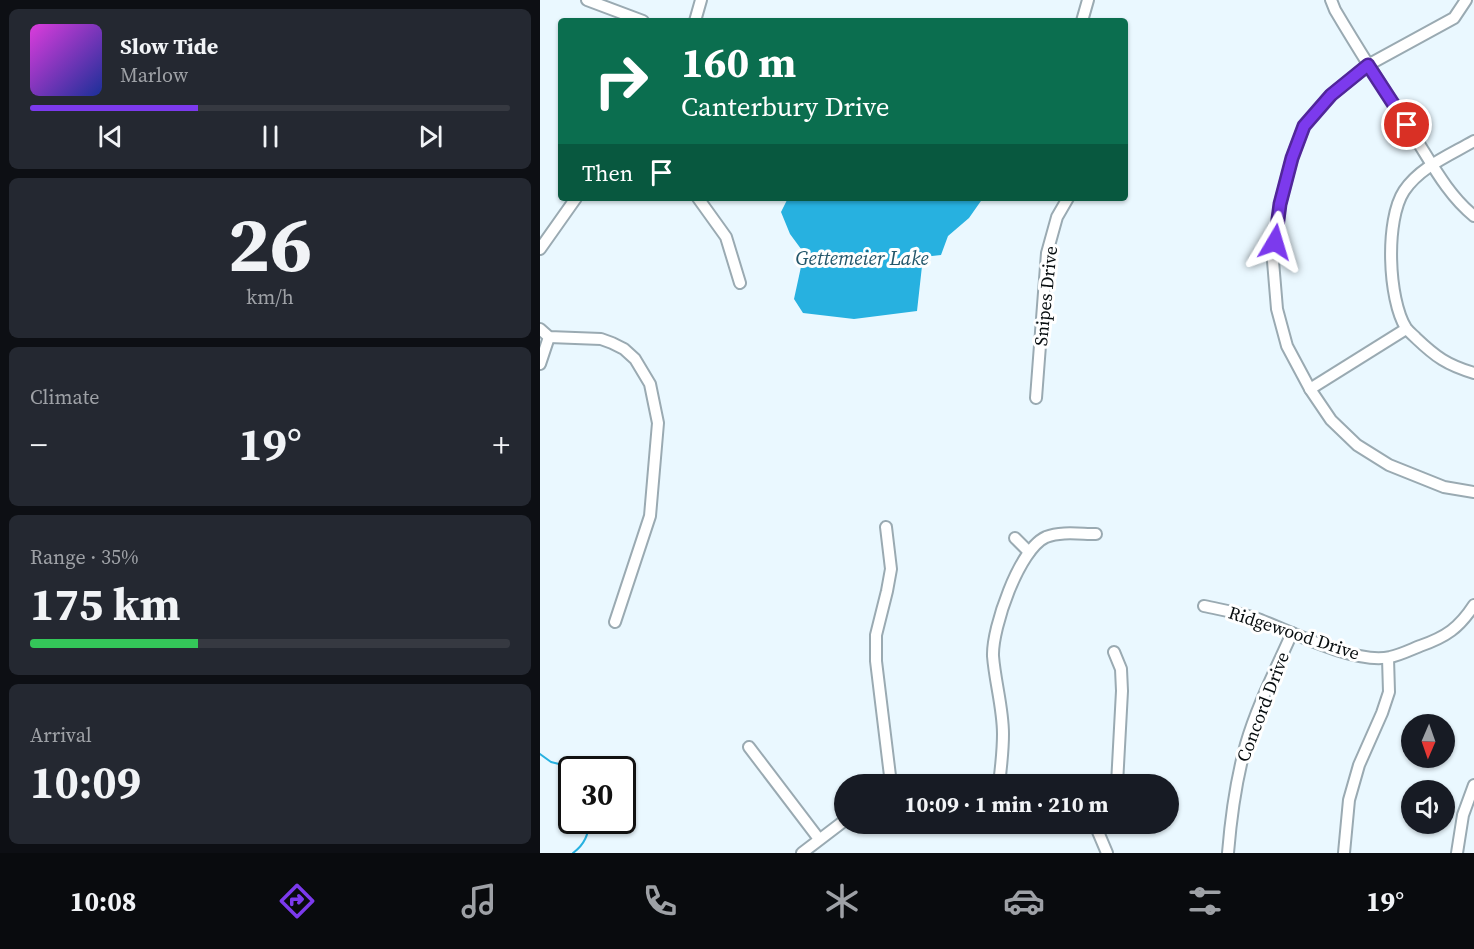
<!DOCTYPE html>
<html lang="en">
<head>
<meta charset="utf-8">
<style>
  :root { --surface:#171b24; --page:#242831; --text:#f1f3f6; --muted:#9ea1a6; --line:#363941; --accent:#7c3aed }
  body { margin:0; font-family:"Source Serif 4",serif; background:var(--page); color:var(--text); height:100vh; display:flex; flex-direction:column; font-size:22px; white-space:nowrap }
  * { box-sizing:border-box; margin:0 }
  p { font-size:20px; color:var(--muted) }
  .icon { flex:none; width:33px; height:33px; fill:none; stroke:currentColor; stroke-width:2; stroke-linecap:round; stroke-linejoin:round }
  .map { position:relative; flex:1; overflow:hidden }
  .side { display:flex; flex-direction:column; gap:9px; padding:9px; background:#0d0f14; width:540px }
  .side>* { flex:none }
  .hud { position:absolute; left:18px; top:18px; width:570px; height:183px; border-radius:6px; box-shadow:0 2px 4px #0004; background:#0b6e4f; color:#fff; overflow:hidden }
  .needle { width:39px; rotate:182deg }
  .controls { position:absolute; left:861px; top:714px; display:grid; gap:12px }
  .controls a { display:grid; place-items:center; width:54px; height:54px; border-radius:50%; background:var(--surface); box-shadow:0 2px 4px #0004; font-size:30px }
  .speed { position:absolute; left:18px; top:756px; display:flex; gap:12px; font-size:30px; font-weight:700; text-align:center }
  .speed>* { display:grid; place-content:center; width:78px; height:78px; border-radius:50%; background:var(--surface); box-shadow:0 2px 4px #0004; line-height:1 }
  .speed .limit { border:3px solid #111; border-radius:9px; background:#fff; color:#111 }
  .pin { position:absolute; display:grid; place-items:center; width:51px; height:51px; color:#fff; margin:-26px; border:3px solid #fff; border-radius:50%; box-shadow:0 2px 6px #0007 }
  .me { position:absolute; width:66px; margin:-33px; rotate:7deg; stroke-linejoin:round; filter:drop-shadow(0 0 4px #0008) }
  .turn { display:flex; align-items:center; gap:21px; height:126px; padding:0 24px; font-size:27px }
  .turn .icon { width:78px; height:78px; stroke-width:2.5 }
  .turn b { display:block; font-size:42px; line-height:51px }
  .then { display:flex; align-items:center; height:57px; padding:0 24px; background:#0003; gap:12px; font-size:22px }
  .big { font-size:45px; font-weight:700; line-height:1.1 }
  .side .tile { flex:1; display:flex; flex-direction:column; justify-content:center; gap:9px; min-width:0; padding:0 21px; border-radius:9px; background:var(--page) }
  .side .dial { align-items:center; gap:0 }
  .dial b { font-size:78px; line-height:1 }
  .song { display:flex; align-items:center; gap:18px }
  .cover { width:72px; height:72px; border-radius:9px; background:linear-gradient(135deg,hsl(300 70% 55%),hsl(230 70% 35%)) }
  .played { height:6px; border-radius:3px; background:linear-gradient(90deg,var(--accent) 35%,var(--line) 35%) }
  .keys { display:flex; justify-content:space-around; direction:ltr }
  .heat { display:flex; justify-content:space-between; align-items:center; font-size:33px; direction:ltr }
  .charge { height:9px; border-radius:4px; background:linear-gradient(90deg,#34c759 35%,var(--line) 0) }
  .trip { position:absolute; left:294px; top:774px; width:345px; height:60px; border-radius:30px; background:var(--surface); box-shadow:0 2px 4px #0004; font-weight:700; line-height:60px; text-align:center }
  .dock { display:flex; height:96px; justify-content:space-around; align-items:center; background:#090b0e; color:var(--muted) }
  .dock .icon { width:42px; height:42px }
  .dock .selected { color:var(--accent) }
  .dock b { font-size:27px; color:var(--text) }
  main { display:flex; flex:1; min-height:0 }
  .map>svg:first-child { display:block }
  .water { fill:#27b1e0 }
  .lines { fill:none; stroke-linecap:round; stroke-linejoin:round }
  .stream { stroke:#27b1e0; stroke-width:2 }
  .minor-casing { stroke:#9aaab2; stroke-width:14 }
  .minor { stroke:#fff; stroke-width:10 }
  .route-casing { stroke:#51269a; stroke-width:15 }
  .route { stroke:#7c3aed; stroke-width:10 }
  .labels { text-anchor:middle; stroke-width:6; stroke-linejoin:round; paint-order:stroke }
  .street-label { font-size:18px; fill:#070d0f; stroke:#fff }
  .water-label { font-size:20px; font-style:italic; fill:#23566a; stroke:#fff }
</style>
</head>
<body>
<main>
<section class="side">
<div class="tile">
<div class="song"><i class="cover"></i><div><b>Slow Tide</b><p>Marlow</p></div></div>
<div class="played"></div>
<div class="keys"><svg class="icon" aria-label="previous" viewBox="0 0 24 24"><path d="M18 5L8 12l10 7zM5 5v14"/></svg><svg class="icon" aria-label="pause" viewBox="0 0 24 24"><path d="M8 5v14M16 5v14"/></svg><svg class="icon" aria-label="next" viewBox="0 0 24 24"><path d="M6 5l10 7-10 7zM19 5v14"/></svg></div>
</div>
<div class="tile dial"><b>26</b><p>km/h</p></div>
<div class="tile"><p>Climate</p>
<div class="heat"><a>−</a><b class="big">19°</b><a>+</a></div>
</div>
<div class="tile"><p>Range · 35%</p><b class="big">175 km</b><div class="charge"></div></div>
<div class="tile"><p>Arrival</p><b class="big">10:09</b></div>
</section>
<div class="map">
<svg width="934" height="853" viewBox="0 0 934 853">
  <rect width="100%" height="100%" fill="#eaf8ff"/>
  <!-- water -->
  <polygon class="water" points="248,198 443,198 429,218 408,236 401,255 383,257 377,311 314,319 263,313 254,299 264,253 250,234 241,212"/>
  <g class="lines">
    <!-- stream -->
    <g class="stream">
      <polyline points="0,754 11,762 31,767 32,770"/>
      <path d="M33,853C45,844 48,835 50,820"/>
    </g>
    <!-- minor casing -->
    <g class="minor-casing">
      <g id="minor">
        <polyline points="47,0 103,21"/>
        <path d="M791,0L795,10C821,54 848,96 876,139C893,166 909,196 934,216"/>
        <polyline points="926,0 914,18 828,65 791,95 764,126 752,158 740,204 733,261 737,309 747,346 770,389 791,420 817,445 849,465 904,487 934,492"/>
        <polyline points="155,21 161,0"/>
        <polyline points="542,21 548,0"/>
        <path d="M934,141C910,155 880,167 864,191C845,220 848,299 866,328C869,332 873,335 876,338C896,357 907,365 934,373"/>
        <polyline points="158,198 186,237 200,283"/>
        <polyline points="0,249 36,198"/>
        <polyline points="0,329 9,337 61,339 72,343 84,349 95,359 110,384 118,423 110,516 75,622"/>
        <polyline points="0,364 9,337"/>
        <polyline points="770,389 866,329"/>
        <polyline points="496,398 507,253 517,217 528,198"/>
        <polyline points="346,527 351,569 347,591 336,635 336,661 351,784"/>
        <polyline points="475,538 489,552"/>
        <path d="M664,606C682,610 701,613 718,619C750,631 816,665 850,657C860,655 870,650 880,646C906,637 919,628 934,605"/>
        <polyline points="574,652 581,669 582,691 577,784"/>
        <polyline points="209,747 279,839"/>
        <path d="M459,784C461,768 463,751 463,734C463,708 455,682 453,656C452,628 479,549 506,537C521,531 540,534 556,534"/>
        <polyline points="550,824 556,827 567,853"/>
        <polyline points="262,853 304,821"/>
        <path d="M688,853C691,816 696,780 706,744C717,706 736,669 752,633"/>
        <polyline points="804,853 809,800 819,765 842,713 849,692 848,658"/>
        <polyline points="917,853 923,815 934,785"/>
      </g>
    </g>
    <!-- minor -->
    <use href="#minor" class="minor"/>
  </g>
  <g class="lines">
    <!-- route casing -->
    <g class="route-casing">
      <polyline id="route" points="735,242 740,204 752,158 764,126 791,95 828,65 867,125"/>
    </g>
    <!-- route -->
    <use href="#route" class="route"/>
  </g>
  <g class="labels">
    <!-- street labels -->
    <g class="street-label">
      <text transform="translate(506 296) rotate(-84)" y="6">Snipes Drive</text>
      <text transform="translate(754 633) rotate(18)" y="6">Ridgewood Drive</text>
      <text transform="translate(723 707) rotate(-69)" y="6">Concord Drive</text>
    </g>
    <!-- water labels -->
    <g class="water-label">
      <text x="322" y="265">Gettemeier Lake</text>
    </g>
  </g>
</svg>
<div class="controls">
<a><svg class="needle" viewBox="-14 -14 28 28"><path d="M0-13l5 13h-10z" fill="#e53935"/><path d="M0 13l5-13h-10z" fill="#9ea1a6"/></svg></a>
<a><svg class="icon" aria-label="sound" viewBox="0 0 24 24"><path d="M4 9h4l5-4v14l-5-4H4zM17 9q2 3 0 6"/></svg></a>
</div>
<div class="speed"><div class="limit">30</div></div>
<div class="pin" style="left:867px;top:125px;background:#d93025"><svg class="icon" aria-label="arrive" viewBox="0 0 24 24"><path d="M6 21V4h12l-3 4 3 4H6"/></svg></div>
<svg class="me" style="left:735px;top:242px" viewBox="-20 -20 40 40"><path d="M0-17L14 15 0 8-14 15z" fill="#7c3aed" stroke="#fff" stroke-width="4"/></svg>
<div class="trip">10:09 · 1 min · 210 m</div>
<div class="hud">
<div class="turn"><svg class="icon" aria-label="right" viewBox="0 0 24 24"><path d="M7 20v-9h11M14 6l5 5-5 5"/></svg><div><b>160 m</b>Canterbury Drive</div></div>
<div class="then">Then<svg class="icon" aria-label="arrive" viewBox="0 0 24 24"><path d="M6 21V4h12l-3 4 3 4H6"/></svg></div>
</div>
</div>
</main>
<nav class="dock">
<b>10:08</b>
<svg class="icon selected" aria-label="directions" viewBox="0 0 24 24"><path d="M12 3l9 9-9 9-9-9zM9 14v-3h6M13 9l2 2-2 2"/></svg>
<svg class="icon" aria-label="music" viewBox="0 0 24 24"><path d="M9 18V5l10-2v13"/><circle cx="6" cy="18" r="3"/><circle cx="16" cy="16" r="3"/></svg>
<svg class="icon" aria-label="phone" viewBox="0 0 24 24"><path d="M5 4h4l2 5-3 2q2 4 5 5l2-3 5 2v4C11 20 4 13 5 4z"/></svg>
<svg class="icon" aria-label="climate" viewBox="0 0 24 24"><path d="M12 3v18M4 7l16 10M4 17L20 7"/></svg>
<svg class="icon" aria-label="car" viewBox="0 0 24 24"><path d="M5 17H2v-5l4-1 3-4h7l3 4 3 1v5h-3M9 17h6M6 11h13"/><circle cx="7" cy="17" r="2"/><circle cx="17" cy="17" r="2"/></svg>
<svg class="icon" aria-label="filters" viewBox="0 0 24 24"><path d="M4 7h16M4 17h16"/><circle cx="9" cy="7" r="2"/><circle cx="15" cy="17" r="2"/></svg>
<b>19°</b>
</nav>
</body>
</html>
